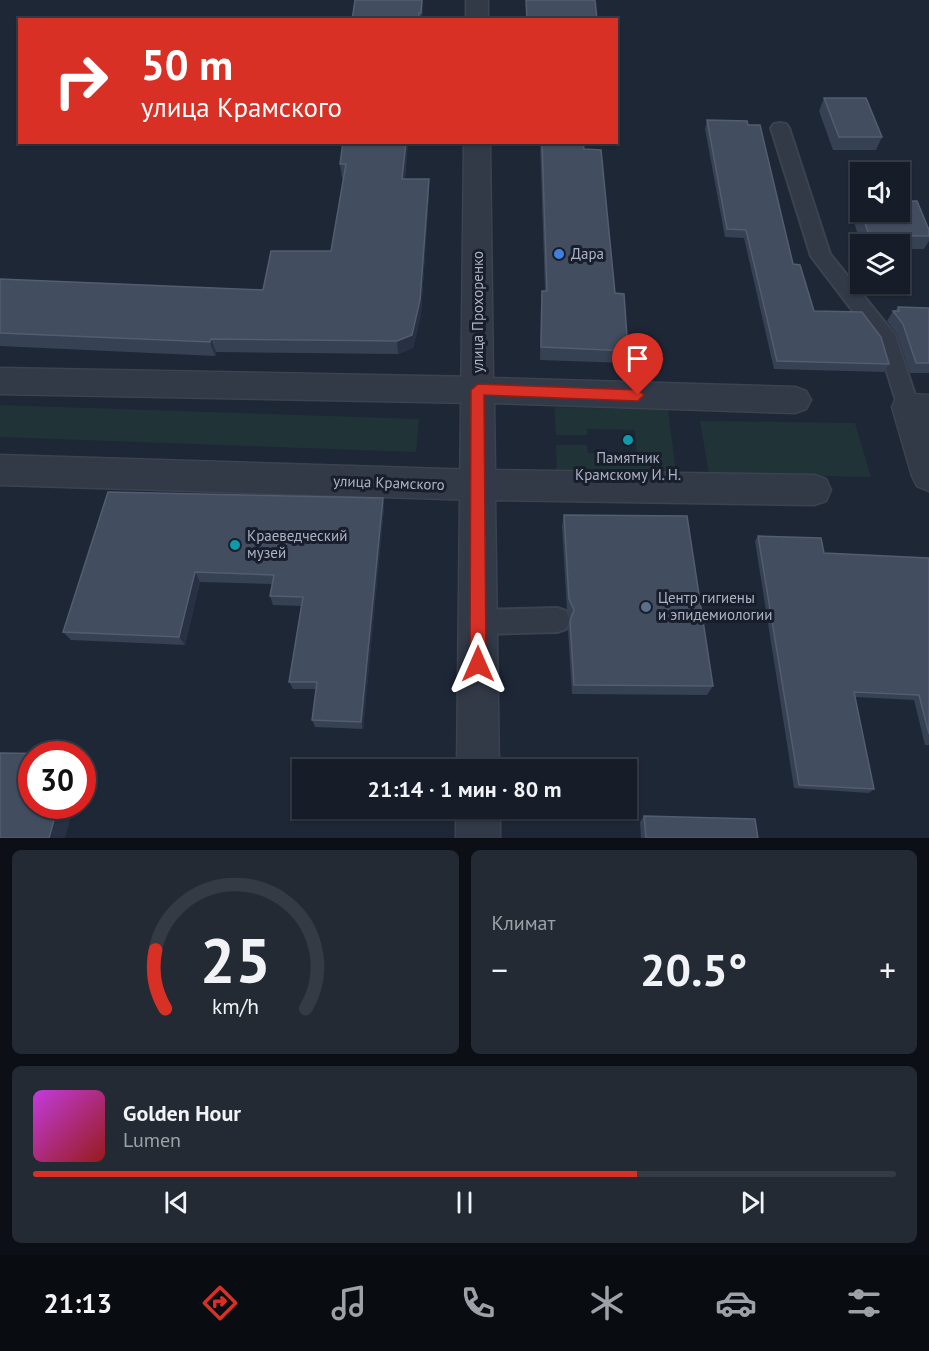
<!DOCTYPE html>
<html lang="ru">
<head>
<meta charset="utf-8">
<style>
  :root { --surface:#161d28; --page:#232a34; --text:#f1f3f6; --muted:#9ea2a8; --line:#353b45; --accent:#d93025 }
  body { margin:0; font-family:"PT Sans",sans-serif; background:var(--page); color:var(--text); height:100vh; display:flex; flex-direction:column; font-size:22px; white-space:nowrap }
  * { box-sizing:border-box; margin:0 }
  p { font-size:20px; color:var(--muted) }
  .icon { flex:none; width:33px; height:33px; fill:none; stroke:currentColor; stroke-width:2; stroke-linecap:round; stroke-linejoin:round }
  .map { position:relative; height:838px; overflow:hidden }
  .panel { display:flex; flex-direction:column; gap:12px; padding:12px; background:#0c1016; flex:1 }
  .panel>* { flex:none }
  .guide { position:absolute; left:18px; top:18px; width:600px; height:126px; border-radius:0px; box-shadow:0 2px 4px #0004,0 0 0 2px var(--line); background:#d93025; color:#fff; overflow:hidden }
  .fabs { position:absolute; left:850px; top:162px; display:grid; gap:12px }
  .fabs a { display:grid; place-items:center; width:60px; height:60px; border-radius:0px; background:var(--surface); box-shadow:0 2px 4px #0004,0 0 0 2px var(--line); font-size:30px }
  .speed { position:absolute; left:18px; top:741px; display:flex; gap:12px; font-size:30px; font-weight:700; text-align:center }
  .speed>* { display:grid; place-content:center; width:78px; height:78px; border-radius:50%; background:var(--surface); box-shadow:0 2px 4px #0004,0 0 0 2px var(--line); line-height:1 }
  .speed .limit { border:9px solid #d22; background:#fff; color:#111 }
  .pin { position:absolute; display:grid; place-items:center; width:51px; height:51px; color:#fff; margin:-62px -26px; border-radius:50% 50% 50% 0; rotate:-45deg; box-shadow:0 0 6px #0007 }
  .pin .icon { rotate:45deg }
  .me { position:absolute; width:66px; margin:-33px; rotate:0deg; stroke-linejoin:round; filter:drop-shadow(0 0 4px #0008) }
  .turn { display:flex; align-items:center; gap:21px; height:126px; padding:0 24px; font-size:27px }
  .turn .icon { width:78px; height:78px; stroke-width:2.5 }
  .turn b { display:block; font-size:42px; line-height:51px }
  .big { font-size:45px; font-weight:700; line-height:1.1 }
  .panel .tile { flex:1; display:flex; flex-direction:column; justify-content:center; gap:9px; min-width:0; padding:0 21px; border-radius:9px; background:var(--page) }
  .panel .dial { align-items:center; gap:0 }
  .dial svg { height:156px; overflow:visible; fill:none; stroke:var(--line); stroke-width:7; stroke-linecap:round; text-anchor:middle }
  .dial text { fill:var(--text); stroke:none }
  .song { display:flex; align-items:center; gap:18px }
  .cover { width:72px; height:72px; border-radius:9px; background:linear-gradient(135deg,hsl(290 70% 55%),hsl(0 70% 35%)) }
  .played { height:6px; border-radius:3px; background:linear-gradient(90deg,var(--accent) 70%,var(--line) 70%) }
  .keys { display:flex; justify-content:space-around; direction:ltr }
  .heat { display:flex; justify-content:space-between; align-items:center; font-size:33px; direction:ltr }
  .panel .tiles { flex:1; display:grid; gap:12px; grid-template-columns:1fr 1fr }
  .tile:last-child { grid-column:span 2 }
  .trip { position:absolute; left:292px; top:759px; width:345px; height:60px; border-radius:0px; background:var(--surface); box-shadow:0 2px 4px #0004,0 0 0 2px var(--line); font-weight:700; line-height:60px; text-align:center }
  .dock { display:flex; height:96px; justify-content:space-around; align-items:center; background:#090c10; color:var(--muted) }
  .dock .icon { width:42px; height:42px }
  .dock .selected { color:var(--accent) }
  .dock b { font-size:27px; color:var(--text) }
  .map>svg:first-child { display:block }
  .green { fill:#203337 }
  .lines { fill:none; stroke-linecap:round; stroke-linejoin:round }
  .service-casing { stroke:#3b4250; stroke-width:4 }
  .pedestrian-casing { stroke:#3b4250; stroke-width:3 }
  .minor-casing { stroke:#3b4250; stroke-width:3 }
  .service { fill:#323947; fill-rule:evenodd }
  .pedestrian { fill:#323947; fill-rule:evenodd }
  .minor { fill:#323947; fill-rule:evenodd }
  .wall { fill:#364153 }
  .shaded-wall { fill:#273143 }
  .building { fill:#434d60; stroke:#535d6f; stroke-width:1.5 }
  .route { fill:#d93025; stroke:#8d1f18; stroke-width:1.5 }
  .shop-dot { fill:#3f7fe0; stroke:#181e2b; stroke-width:2 }
  .culture-dot { fill:#0f9aa8; stroke:#181e2b; stroke-width:2 }
  .service-dot { fill:#5c6f8a; stroke:#181e2b; stroke-width:2 }
  .labels { text-anchor:middle; stroke-width:6; stroke-linejoin:round; paint-order:stroke }
  .poi-label { font-size:15px; fill:#acb3c4; stroke:#181e2b; text-anchor:start }
  .street-label { font-size:15px; fill:#acb3c4; stroke:#181e2b }
</style>
</head>
<body>
<div class="map">
<svg width="929" height="838" viewBox="0 0 929 838">
  <rect width="100%" height="100%" fill="#1e2736"/>
  <!-- green -->
  <g class="green">
    <polygon points="0,405 419,419 416,452 0,437"/>
    <polygon points="554,407 668,410 677,480 557,477 556,445 587,445 588,453 637,454 635,430 587,429 587,435 556,435"/>
    <polygon points="700,421 855,423 871,477 709,474"/>
  </g>
  <g class="lines">
    <!-- service casing -->
    <g class="service-casing">
      <g id="service">
        <polygon points="780,123 786,124 789,128 830,254 895,335 919,407 916,413 908,416 900,413 878,344 811,256 771,128 774,124"/>
        <polygon points="557,608 566,611 570,620 566,629 557,632 478,634 469,631 465,622 469,613 478,610"/>
      </g>
    </g>
    <!-- pedestrian casing -->
    <g class="pedestrian-casing">
      <g id="pedestrian">
        <polygon points="0,368 478,377 489,381 494,390 489,399 478,403 0,394"/>
        <polygon points="0,455 478,470 490,474 495,485 490,496 478,500 0,485"/>
      </g>
    </g>
    <!-- minor casing -->
    <g class="minor-casing">
      <g id="minor">
        <rect x="466" y="0" width="22" height="20"/>
        <polygon points="464,142 490,142 493,378 795,387 806,391 811,400 806,409 795,413 494,403 495,470 814,475 826,479 831,490 826,501 814,505 495,500 499,770 457,770"/>
        <polygon points="908,394 929,395 929,491 917,486 912,476 892,407 896,398"/>
        <rect x="456" y="808" width="44" height="30"/>
      </g>
    </g>
    <!-- service -->
    <use href="#service" class="service"/>
    <!-- pedestrian -->
    <use href="#pedestrian" class="pedestrian"/>
    <!-- minor -->
    <use href="#minor" class="minor"/>
  </g>
  <!-- wall -->
  <g class="wall">
    <polygon points="355,0 423,0 422,20 352,20"/>
    <polygon points="824,98 882,137 876,150 833,150 819,111"/>
    <polygon points="707,120 793,264 814,311 889,364 884,372 774,369 744,238 725,237 705,129"/>
    <polygon points="343,142 408,142 405,179 429,193 421,314 413,348 398,354 216,352 215,356 0,346 0,279 263,290 331,251 344,178 342,178 340,164"/>
    <polygon points="540,142 583,142 584,149 628,351 625,363 540,360 541,303 542,291 545,291"/>
    <polygon points="857,200 929,230 929,241 924,249 900,249 900,244 861,244 851,213"/>
    <polygon points="898,307 929,308 929,373 910,373 897,334 887,321 893,311 895,311"/>
    <polygon points="108,492 383,498 384,508 363,729 315,727 312,720 316,689 293,689 289,682 301,606 273,605 270,596 272,584 200,582 185,645 71,640 63,632"/>
    <polygon points="564,515 713,686 707,695 572,694 568,630 571,618 567,609 562,526"/>
    <polygon points="758,536 824,553 929,558 929,745 925,745 914,700 855,697 874,789 869,793 794,788 755,541"/>
    <polygon points="644,816 758,838 641,838 640,822"/>
  </g>
  <!-- shaded-wall -->
  <g class="shaded-wall">
    <polygon points="422,0 423,0 422,20 421,20"/>
    <polygon points="406,142 408,142 403,193 402,179"/>
    <polygon points="429,179 429,193 421,314 413,348 398,354 397,341"/>
    <polygon points="211,339 216,352 215,356 210,342"/>
    <polygon points="383,498 384,508 363,729 361,722"/>
    <polygon points="195,572 200,582 185,645 179,637"/>
    <polygon points="58,806 74,806 65,838 49,838"/>
  </g>
  <!-- building -->
  <g class="building">
    <polygon points="355,0 422,0 421,13 419,13 418,20 352,20"/>
    <polygon points="526,0 595,0 597,19 610,20 527,20"/>
    <polygon points="824,98 866,98 882,137 839,137"/>
    <polygon points="707,120 747,121 748,125 760,125 793,264 800,265 814,311 862,312 881,337 889,364 777,361 746,230 727,229"/>
    <polygon points="343,142 406,142 402,179 429,179 420,300 412,335 397,341 211,339 210,342 0,333 0,279 263,290 271,251 331,251 346,164 340,164"/>
    <polygon points="542,142 583,142 584,149 601,150 615,293 624,294 628,351 541,347 542,291 547,291"/>
    <polygon points="857,200 861,200 861,212 900,212 900,201 917,201 929,230 929,236 869,235"/>
    <polygon points="898,307 929,308 929,363 916,363 903,324 893,311 899,311"/>
    <polygon points="108,492 383,498 361,722 312,720 317,682 289,682 303,597 270,596 274,575 195,572 179,637 63,632"/>
    <polygon points="564,515 687,516 713,686 574,685 570,621 574,610 569,599"/>
    <polygon points="758,536 821,538 824,553 929,558 929,734 919,695 854,692 874,789 799,785"/>
    <polygon points="0,753 71,754 32,754 32,806 58,806 49,838 0,838"/>
    <polygon points="644,816 755,819 758,838 646,838"/>
  </g>
  <!-- route -->
  <polygon class="route" points="478,384 638,390 644,395 638,401 484,395 486,664 484,670 478,672 472,670 470,664 471,390"/>
  <!-- markers -->
  <circle class="shop-dot" cx="559" cy="254" r="6"/>
  <g class="culture-dot">
    <circle cx="628" cy="440" r="6"/>
    <circle cx="235" cy="545" r="6"/>
  </g>
  <circle class="service-dot" cx="646" cy="607" r="6"/>
  <g class="labels">
    <!-- poi labels -->
    <g class="poi-label">
      <text x="571" y="259">Дара</text>
      <text x="628" y="463" text-anchor="middle">Памятник<tspan x="628" dy="17">Крамскому И. Н.</tspan></text>
      <text x="247" y="541">Краеведческий<tspan x="247" dy="17">музей</tspan></text>
      <text x="658" y="603">Центр гигиены<tspan x="658" dy="17">и эпидемиологии</tspan></text>
    </g>
    <!-- street labels -->
    <g class="street-label">
      <text transform="translate(478 312) rotate(-90)" y="5">улица Прохоренко</text>
      <text transform="translate(389 483) rotate(2)" y="5">улица Крамского</text>
    </g>
  </g>
</svg>
<div class="fabs">
<a><svg class="icon" aria-label="sound" viewBox="0 0 24 24"><path d="M4 9h4l5-4v14l-5-4H4zM17 9q2 3 0 6"/></svg></a>
<a><svg class="icon" aria-label="layers" viewBox="0 0 24 24"><path d="M12 4l9 5-9 5-9-5zM3 14l9 5 9-5"/></svg></a>
</div>
<div class="speed"><div class="limit">30</div></div>
<div class="pin" style="left:638px;top:395px;background:#d93025"><svg class="icon" aria-label="arrive" viewBox="0 0 24 24"><path d="M6 21V4h12l-3 4 3 4H6"/></svg></div>
<svg class="me" style="left:478px;top:664px" viewBox="-20 -20 40 40"><path d="M0-17L14 15 0 8-14 15z" fill="#d93025" stroke="#fff" stroke-width="4"/></svg>
<div class="trip">21:14 · 1 мин · 80 m</div>
<div class="guide">
<div class="turn"><svg class="icon" aria-label="right" viewBox="0 0 24 24"><path d="M7 20v-9h11M14 6l5 5-5 5"/></svg><div><b>50 m</b>улица Крамского</div></div>
</div>
</div>
<section class="panel">
<div class="tiles">
<div class="tile dial"><svg viewBox="0 0 100 80">
<path d="M14 69A42 42 0 1 1 86 69"/>
<path d="M14 69A42 42 0 0 1 9 39" stroke="#d93025"/>
<text x="50" y="56" font-size="32" font-weight="700">25</text>
<text x="50" y="72" font-size="11">km/h</text>
</svg></div>
<div class="tile"><p>Климат</p>
<div class="heat"><a>−</a><b class="big">20.5°</b><a>+</a></div>
</div>
<div class="tile">
<div class="song"><i class="cover"></i><div><b>Golden Hour</b><p>Lumen</p></div></div>
<div class="played"></div>
<div class="keys"><svg class="icon" aria-label="previous" viewBox="0 0 24 24"><path d="M18 5L8 12l10 7zM5 5v14"/></svg><svg class="icon" aria-label="pause" viewBox="0 0 24 24"><path d="M8 5v14M16 5v14"/></svg><svg class="icon" aria-label="next" viewBox="0 0 24 24"><path d="M6 5l10 7-10 7zM19 5v14"/></svg></div>
</div>
</div>
</section>
<nav class="dock">
<b>21:13</b>
<svg class="icon selected" aria-label="directions" viewBox="0 0 24 24"><path d="M12 3l9 9-9 9-9-9zM9 14v-3h6M13 9l2 2-2 2"/></svg>
<svg class="icon" aria-label="music" viewBox="0 0 24 24"><path d="M9 18V5l10-2v13"/><circle cx="6" cy="18" r="3"/><circle cx="16" cy="16" r="3"/></svg>
<svg class="icon" aria-label="phone" viewBox="0 0 24 24"><path d="M5 4h4l2 5-3 2q2 4 5 5l2-3 5 2v4C11 20 4 13 5 4z"/></svg>
<svg class="icon" aria-label="climate" viewBox="0 0 24 24"><path d="M12 3v18M4 7l16 10M4 17L20 7"/></svg>
<svg class="icon" aria-label="car" viewBox="0 0 24 24"><path d="M5 17H2v-5l4-1 3-4h7l3 4 3 1v5h-3M9 17h6M6 11h13"/><circle cx="7" cy="17" r="2"/><circle cx="17" cy="17" r="2"/></svg>
<svg class="icon" aria-label="filters" viewBox="0 0 24 24"><path d="M4 7h16M4 17h16"/><circle cx="9" cy="7" r="2"/><circle cx="15" cy="17" r="2"/></svg>
</nav>
</body>
</html>
